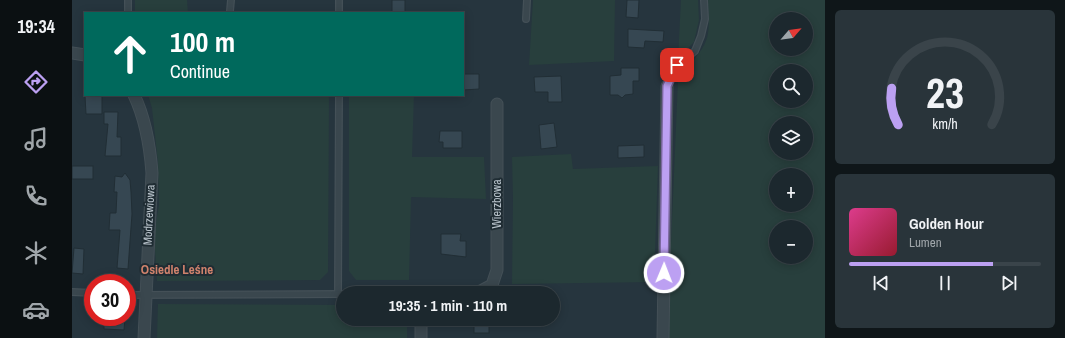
<!DOCTYPE html>
<html lang="en">
<head>
<meta charset="utf-8">
<style>
  :root { --surface:#1c282e; --page:#29343a; --text:#f1f3f6; --muted:#a0a6aa; --line:#3a444a; --accent:#bca0f2 }
  body { margin:0; font-family:"Archivo Narrow",sans-serif; background:var(--page); color:var(--text); height:100vh; display:flex; flex-direction:column; font-size:15px; white-space:nowrap }
  * { box-sizing:border-box; margin:0 }
  p { font-size:13px; color:var(--muted) }
  .icon { flex:none; width:22px; height:22px; fill:none; stroke:currentColor; stroke-width:2; stroke-linecap:round; stroke-linejoin:round }
  .map { position:relative; flex:1; overflow:hidden }
  .side { display:flex; flex-direction:column; gap:10px; padding:10px; background:#0f1619; width:240px }
  .side>* { flex:none }
  .guide { position:absolute; left:12px; top:12px; width:380px; height:84px; border-radius:0px; box-shadow:0 2px 10px #0003,0 0 0 1px var(--line); background:#00695c; color:#fff; overflow:hidden }
  .needle { width:26px; rotate:62deg }
  .fabs { position:absolute; left:697px; top:12px; display:grid; gap:8px }
  .fabs a { display:grid; place-items:center; width:44px; height:44px; border-radius:50%; background:var(--surface); box-shadow:0 2px 10px #0003,0 0 0 1px var(--line); font-size:20px }
  .speed { position:absolute; left:12px; top:274px; display:flex; gap:8px; font-size:20px; font-weight:700; text-align:center }
  .speed>* { display:grid; place-content:center; width:52px; height:52px; border-radius:50%; background:var(--surface); box-shadow:0 2px 10px #0003,0 0 0 1px var(--line); line-height:1 }
  .speed .limit { border:6px solid #d22; background:#fff; color:#111 }
  .pin { position:absolute; display:grid; place-items:center; width:34px; height:34px; color:#fff; margin:-17px; border-radius:8px; box-shadow:0 2px 6px #0006 }
  .me { position:absolute; width:44px; margin:-22px; rotate:1deg; stroke-linejoin:round; filter:drop-shadow(0 0 3px #0008) }
  .turn { display:flex; align-items:center; gap:14px; height:84px; padding:0 20px; font-size:18px }
  .turn .icon { width:52px; height:52px; stroke-width:2.5 }
  .turn b { display:block; font-size:28px; line-height:34px }
  .side .tile { flex:1; display:flex; flex-direction:column; justify-content:center; gap:6px; min-width:0; padding:0 14px; border-radius:6px; background:var(--page) }
  .side .dial { align-items:center; gap:0 }
  .dial svg { height:104px; overflow:visible; fill:none; stroke:var(--line); stroke-width:7; stroke-linecap:round; text-anchor:middle }
  .dial text { fill:var(--text); stroke:none }
  .song { display:flex; align-items:center; gap:12px }
  .cover { width:48px; height:48px; border-radius:6px; background:linear-gradient(135deg,hsl(330 70% 55%),hsl(350 70% 35%)) }
  .played { height:4px; border-radius:2px; background:linear-gradient(90deg,var(--accent) 75%,var(--line) 75%) }
  .keys { display:flex; justify-content:space-around; direction:ltr }
  .trip { position:absolute; left:264px; top:286px; width:224px; height:40px; border-radius:20px; background:var(--surface); box-shadow:0 2px 10px #0003,0 0 0 1px var(--line); font-weight:700; line-height:40px; text-align:center }
  main { display:flex; flex:1; min-height:0 }
  .dock { display:flex; flex-direction:column; width:72px; justify-content:space-around; align-items:center; background:#0b1012; color:var(--muted) }
  .dock .icon { width:28px; height:28px }
  .dock .active { color:var(--accent) }
  .dock b { font-size:18px; color:var(--text) }
  .map>svg:first-child { display:block }
  .green { fill:#283f3d; fill-rule:evenodd }
  .building { fill:#364752; stroke:#212e35 }
  .lines { fill:none; stroke-linecap:round; stroke-linejoin:round }
  .service-casing { stroke:#445057; stroke-width:8 }
  .minor-casing { stroke:#445057; stroke-width:13 }
  .service { stroke:#3a474e; stroke-width:5.5 }
  .minor { stroke:#3a474e; stroke-width:11 }
  .route-casing { stroke:#7a689d; stroke-width:10 }
  .route { stroke:#bca0f2; stroke-width:7 }
  .labels { text-anchor:middle; stroke-width:4; stroke-linejoin:round; paint-order:stroke }
  .street-label { font-size:12px; fill:#b7c1c9; stroke:#1f2c33 }
  .neighbourhood-label { font-size:13px; font-weight:bold; fill:#cf826c; stroke:#1f2c33 }
</style>
</head>
<body>
<main>
<nav class="dock">
<b>19:34</b>
<svg class="icon active" aria-label="directions" viewBox="0 0 24 24"><path d="M12 3l9 9-9 9-9-9zM9 14v-3h6M13 9l2 2-2 2"/></svg>
<svg class="icon" aria-label="music" viewBox="0 0 24 24"><path d="M9 18V5l10-2v13"/><circle cx="6" cy="18" r="3"/><circle cx="16" cy="16" r="3"/></svg>
<svg class="icon" aria-label="phone" viewBox="0 0 24 24"><path d="M5 4h4l2 5-3 2q2 4 5 5l2-3 5 2v4C11 20 4 13 5 4z"/></svg>
<svg class="icon" aria-label="climate" viewBox="0 0 24 24"><path d="M12 3v18M4 7l16 10M4 17L20 7"/></svg>
<svg class="icon" aria-label="car" viewBox="0 0 24 24"><path d="M5 17H2v-5l4-1 3-4h7l3 4 3 1v5h-3M9 17h6M6 11h13"/><circle cx="7" cy="17" r="2"/><circle cx="17" cy="17" r="2"/></svg>
</nav>
<div class="map">
<svg width="753" height="338" viewBox="0 0 753 338">
  <rect width="100%" height="100%" fill="#26353e"/>
  <!-- green -->
  <g class="green">
    <polygon points="63,0 115,0 116,13 63,13"/>
    <polygon points="461,0 543,0 542,61 457,65"/>
    <polygon points="609,0 626,0 627,20 622,42 606,58"/>
    <path d="M636,0H753V338H595L606,80C614,66 631,53 635,38C638,27 636,12 636,0ZM704,19H734V49H704ZM704,71H734V101H704ZM704,123H734V153H704ZM704,175H734V205H704ZM704,227H734V257H704Z"/>
    <polygon points="76,95 257,95 256,272 248,280 85,281 82,235 87,205 86,163 80,108"/>
    <polygon points="277,95 342,95 340,157 412,157 414,199 339,197 337,280 284,280 277,271"/>
    <polygon points="499,154 501,169 586,166 582,282 440,284 441,198 440,157"/>
    <polygon points="86,304 271,305 271,319 335,319 335,338 85,338"/>
  </g>
  <!-- building -->
  <g class="building">
    <rect x="320" y="0" width="13" height="13"/>
    <polygon points="555,0 567,0 566,18 554,17"/>
    <polygon points="556,29 592,31 591,42 573,41 572,48 556,47"/>
    <polygon points="549,68 567,68 567,81 561,81 561,94 553,95 550,98 546,95 538,95 538,76 549,75"/>
    <polygon points="391,74 407,74 407,89 391,90"/>
    <polygon points="489,76 490,102 476,102 476,92 463,92 462,77"/>
    <polygon points="15,95 30,95 30,114 14,114 13,96"/>
    <polygon points="32,112 46,112 45,137 49,137 49,156 33,156 36,124 32,124"/>
    <polygon points="482,123 485,147 469,149 467,125"/>
    <polygon points="368,131 390,131 390,148 371,148 371,142 367,142"/>
    <polygon points="572,145 572,157 546,158 546,146"/>
    <rect x="0" y="166" width="21" height="13"/>
    <polygon points="53,173 58,180 59,192 60,214 56,269 45,268 48,230 37,230 38,213 44,213 45,192 42,192 43,176 50,177"/>
    <polygon points="369,234 389,234 388,241 394,241 394,257 369,254"/>
    <polygon points="2,248 12,249 11,274 0,273"/>
    <polygon points="32,317 53,317 52,330 32,329"/>
    <rect x="402" y="319" width="15" height="14"/>
  </g>
  <g class="lines">
    <!-- service casing -->
    <g class="service-casing">
      <g id="service">
        <polyline points="267,0 267,13"/>
        <polyline points="158,11 159,0"/>
        <polyline points="56,13 56,0"/>
        <polyline points="454,19 455,0"/>
        <polyline points="595,86 605,65 623,51 629,36 633,19 632,0"/>
        <polyline points="0,292 21,293"/>
        <polyline points="266,294 267,95"/>
        <polyline points="55,295 271,294"/>
      </g>
    </g>
    <!-- minor casing -->
    <g class="minor-casing">
      <g id="minor">
        <polyline points="0,53 13,55"/>
        <path d="M62,95C74,120 78,146 80,173L72,338"/>
        <polyline points="405,293 420,285 425,270 425,104"/>
        <polyline points="349,338 349,319"/>
        <polyline points="591,338 595,86"/>
      </g>
    </g>
    <!-- service -->
    <use href="#service" class="service"/>
    <!-- minor -->
    <use href="#minor" class="minor"/>
  </g>
  <g class="lines">
    <!-- route casing -->
    <g class="route-casing">
      <polyline id="route" points="592,273 595,86 605,65"/>
    </g>
    <!-- route -->
    <use href="#route" class="route"/>
  </g>
  <g class="labels">
    <!-- street labels -->
    <g class="street-label">
      <text transform="translate(425 204) rotate(-90)" y="4">Wierzbowa</text>
      <text transform="translate(77 215) rotate(-87)" y="4">Modrzewiowa</text>
    </g>
    <!-- neighbourhood labels -->
    <g class="neighbourhood-label">
      <text x="105" y="274">Osiedle Leśne</text>
    </g>
  </g>
</svg>
<div class="fabs">
<a><svg class="needle" viewBox="-14 -14 28 28"><path d="M0-13l5 13h-10z" fill="#e53935"/><path d="M0 13l5-13h-10z" fill="#a0a6aa"/></svg></a>
<a><svg class="icon" aria-label="search" viewBox="0 0 24 24"><circle cx="10" cy="10" r="6"/><path d="M15 15l6 6"/></svg></a>
<a><svg class="icon" aria-label="layers" viewBox="0 0 24 24"><path d="M12 4l9 5-9 5-9-5zM3 14l9 5 9-5"/></svg></a>
<a>+</a>
<a>−</a>
</div>
<div class="speed"><div class="limit">30</div></div>
<div class="pin" style="left:605px;top:65px;background:#d93025"><svg class="icon" aria-label="arrive" viewBox="0 0 24 24"><path d="M6 21V4h12l-3 4 3 4H6"/></svg></div>
<svg class="me" style="left:592px;top:273px" viewBox="-20 -20 40 40"><circle r="17" fill="#bca0f2" stroke="#fff" stroke-width="3"/><path d="M0-11L8 9 0 5-8 9z" fill="#fff"/></svg>
<div class="trip">19:35 · 1 min · 110 m</div>
<div class="guide">
<div class="turn"><svg class="icon" aria-label="ahead" viewBox="0 0 24 24"><path d="M12 20V5M6 11l6-6 6 6"/></svg><div><b>100 m</b>Continue</div></div>
</div>
</div>
<section class="side">
<div class="tile dial"><svg viewBox="0 0 100 80">
<path d="M14 69A42 42 0 1 1 86 69"/>
<path d="M14 69A42 42 0 0 1 9 41" stroke="#bca0f2"/>
<text x="50" y="56" font-size="32" font-weight="700">23</text>
<text x="50" y="72" font-size="11">km/h</text>
</svg></div>
<div class="tile">
<div class="song"><i class="cover"></i><div><b>Golden Hour</b><p>Lumen</p></div></div>
<div class="played"></div>
<div class="keys"><svg class="icon" aria-label="previous" viewBox="0 0 24 24"><path d="M18 5L8 12l10 7zM5 5v14"/></svg><svg class="icon" aria-label="pause" viewBox="0 0 24 24"><path d="M8 5v14M16 5v14"/></svg><svg class="icon" aria-label="next" viewBox="0 0 24 24"><path d="M6 5l10 7-10 7zM19 5v14"/></svg></div>
</div>
</section>
</main>
</body>
</html>
